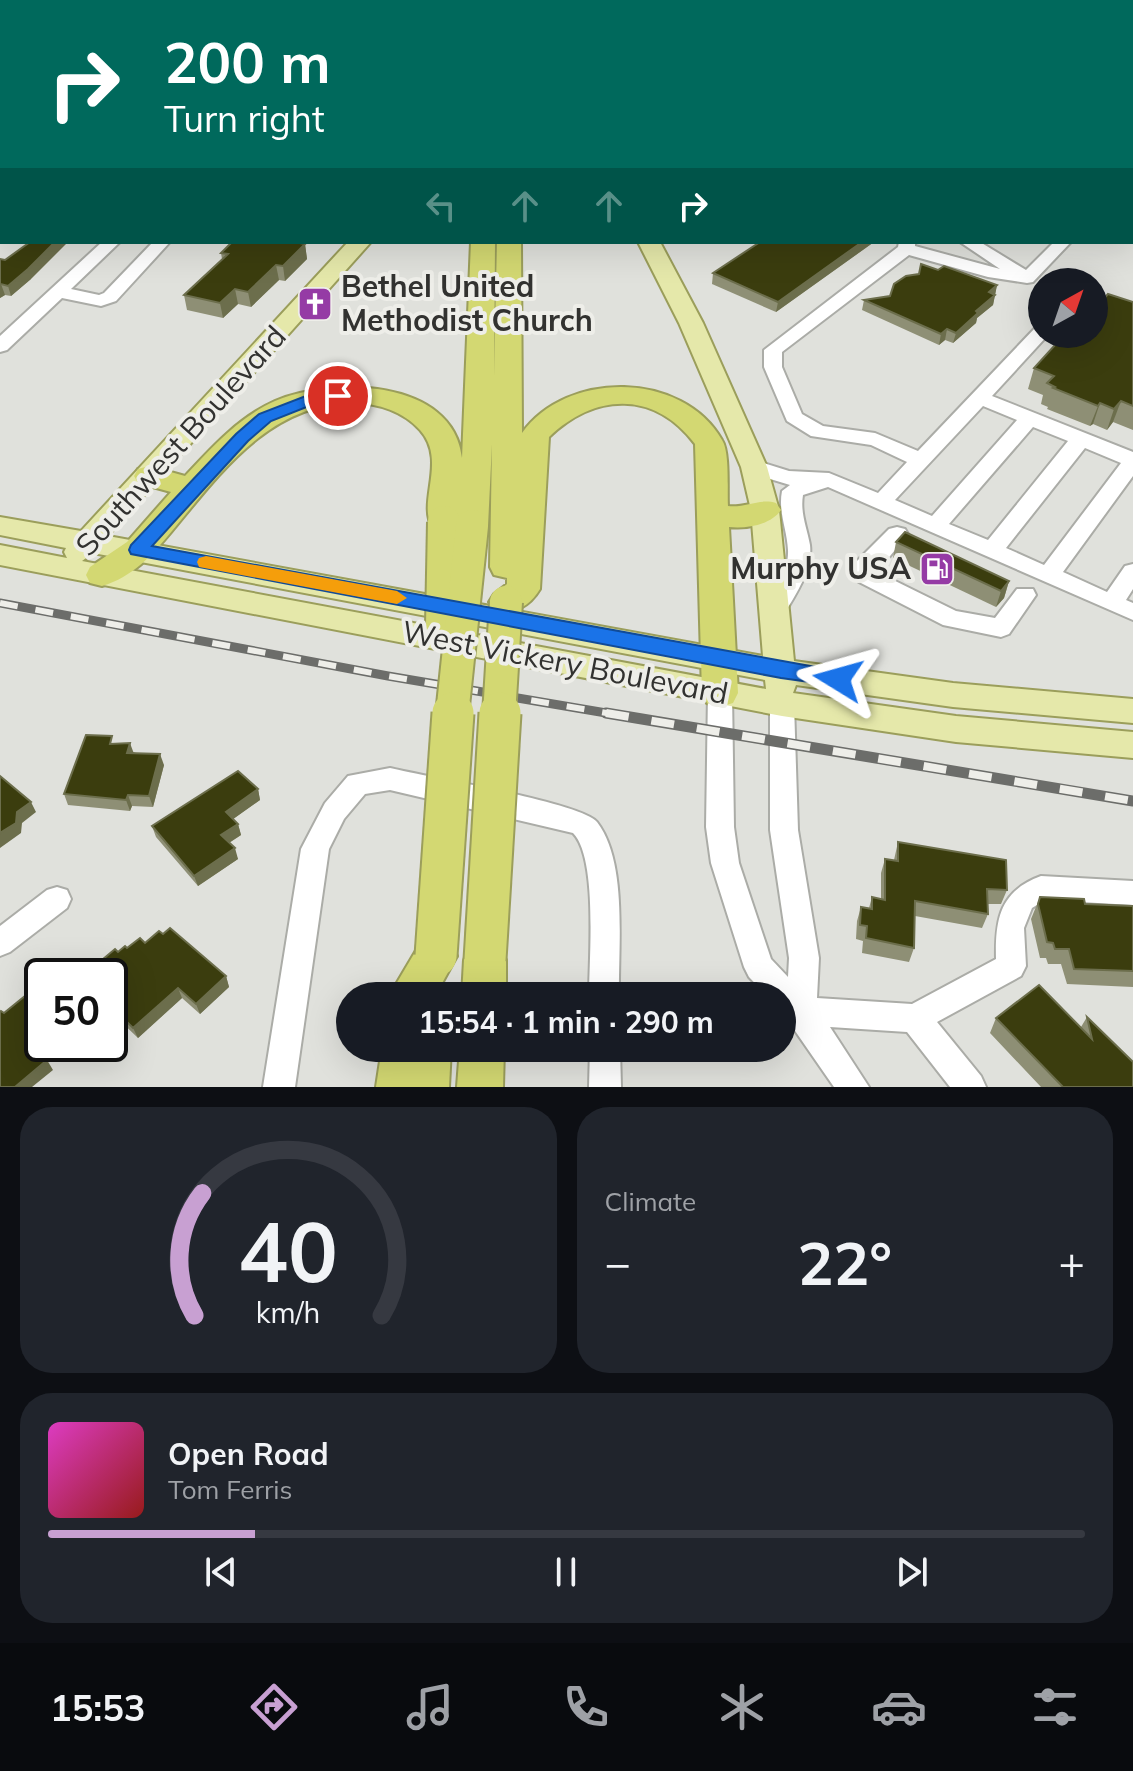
<!DOCTYPE html>
<html lang="en">
<head>
<meta charset="utf-8">
<style>
  :root { --surface:#171b24; --page:#20242c; --text:#f1f3f6; --muted:#9ea1a6; --line:#363941; --accent:#c8a0d2 }
  body { margin:0; font-family:Mulish,sans-serif; background:var(--page); color:var(--text); height:100vh; display:flex; flex-direction:column; font-size:30px; white-space:nowrap }
  * { box-sizing:border-box; margin:0 }
  p { font-size:26px; color:var(--muted) }
  .icon { flex:none; width:44px; height:44px; fill:none; stroke:currentColor; stroke-width:2; stroke-linecap:round; stroke-linejoin:round }
  .map { position:relative; height:1087px; overflow:hidden }
  .panel { display:flex; flex-direction:column; gap:20px; padding:20px; background:#0d0f14; flex:1 }
  .panel>* { flex:none }
  .top-card { position:absolute; left:0px; top:0px; width:1134px; height:244px; box-shadow:0 8px 32px #0002; background:#00695c; color:#fff; overflow:hidden }
  .needle { width:52px; rotate:40deg }
  .fabs { position:absolute; left:1028px; top:268px; display:grid; gap:16px }
  .fabs a { display:grid; place-items:center; width:80px; height:80px; border-radius:50%; background:var(--surface); box-shadow:0 8px 32px #0002; font-size:40px }
  .speed { position:absolute; left:24px; top:958px; display:flex; gap:16px; font-size:40px; font-weight:700; text-align:center }
  .speed>* { display:grid; place-content:center; width:104px; height:104px; border-radius:50%; background:var(--surface); box-shadow:0 8px 32px #0002; line-height:1 }
  .speed .limit { border:4px solid #111; border-radius:12px; background:#fff; color:#111 }
  .pin { position:absolute; display:grid; place-items:center; width:68px; height:68px; color:#fff; margin:-34px; border:4px solid #fff; border-radius:50%; box-shadow:0 2px 8px #0007 }
  .me { position:absolute; width:88px; margin:-44px; rotate:278deg; stroke-linejoin:round; filter:drop-shadow(0 0 6px #0008) }
  .turn { display:flex; align-items:center; gap:28px; height:168px; padding:0 32px; font-size:36px }
  .turn .icon { width:104px; height:104px; stroke-width:2.5 }
  .turn b { display:block; font-size:56px; line-height:68px }
  .lanes { display:flex; align-items:center; height:76px; padding:0 32px; background:#0003; justify-content:center; gap:40px; direction:ltr }
  .lanes .off { opacity:.35 }
  .big { font-size:60px; font-weight:700; line-height:1.1 }
  .panel .widget { flex:1; display:flex; flex-direction:column; justify-content:center; gap:12px; min-width:0; padding:0 28px; border-radius:32px; background:var(--page) }
  .panel .dial { align-items:center; gap:0 }
  .dial svg { height:208px; overflow:visible; fill:none; stroke:var(--line); stroke-width:7; stroke-linecap:round; text-anchor:middle }
  .dial text { fill:var(--text); stroke:none }
  .song { display:flex; align-items:center; gap:24px }
  .cover { width:96px; height:96px; border-radius:12px; background:linear-gradient(135deg,hsl(310 70% 55%),hsl(0 70% 35%)) }
  .played { height:8px; border-radius:4px; background:linear-gradient(90deg,var(--accent) 20%,var(--line) 20%) }
  .keys { display:flex; justify-content:space-around; direction:ltr }
  .heat { display:flex; justify-content:space-between; align-items:center; font-size:44px; direction:ltr }
  .panel .tiles { flex:1; display:grid; gap:20px; grid-template-columns:1fr 1fr }
  .widget:last-child { grid-column:span 2 }
  .trip { position:absolute; left:336px; top:982px; width:460px; height:80px; border-radius:40px; background:var(--surface); box-shadow:0 8px 32px #0002; font-weight:700; line-height:80px; text-align:center }
  .menu { display:flex; height:128px; justify-content:space-around; align-items:center; background:#090b0e; color:var(--muted) }
  .menu .icon { width:56px; height:56px }
  .menu .selected { color:var(--accent) }
  .menu b { font-size:36px; color:var(--text) }
  .map>svg:first-child { display:block }
  .lines { fill:none; stroke-linecap:round; stroke-linejoin:round }
  .minor-casing { stroke:#abaca7; stroke-width:4 }
  .major-casing { stroke:#9b9e5b; stroke-width:4 }
  .highway-casing { stroke:#9b9e5b; stroke-width:4 }
  .minor { fill:#fff; fill-rule:evenodd }
  .major { fill:#e5e8aa; fill-rule:evenodd }
  .highway { fill:#d3d872; fill-rule:evenodd }
  .rail-far1-casing { stroke:#6c6d6a; stroke-width:9 }
  .rail-casing { stroke:#6c6d6a; stroke-width:11 }
  .rail-far1 { stroke:#eeeee9; stroke-width:6; stroke-dasharray:18; stroke-linecap:butt }
  .rail { stroke:#eeeee9; stroke-width:8; stroke-dasharray:23; stroke-linecap:butt }
  .highway-bridge-far1-casing { stroke:#9b9e5b; stroke-width:36; stroke-linecap:butt }
  .highway-bridge-casing { stroke:#9b9e5b; stroke-width:45; stroke-linecap:butt }
  .highway-bridge-far1 { stroke:#d3d872; stroke-width:32 }
  .highway-bridge { stroke:#d3d872; stroke-width:41 }
  .wall { fill:#8e8f75 }
  .shaded-wall { fill:#6c6e4c }
  .building { fill:#3b3d0e; stroke:#6c6e4c; stroke-width:2 }
  .route { fill:#1a73e8; stroke:#114b97; stroke-width:2 }
  .slow { fill:#f59e0b }
  .labels { text-anchor:middle; stroke-width:8; stroke-linejoin:round; paint-order:stroke }
  .poi-label { font-size:30px; font-weight:bold; fill:#323230; stroke:#eeeee9; text-anchor:start }
  .street-label { font-size:30px; fill:#323230; stroke:#eeeee9 }
</style>
</head>
<body>
<div class="map">
<svg width="1133" height="1087" viewBox="0 0 1133 1087">
  <rect width="100%" height="100%" fill="#e0e1dc"/>
  <g class="lines">
    <!-- minor casing -->
    <g class="minor-casing">
      <g id="minor">
        <polygon points="47,0 61,0 62,2 48,2"/>
        <rect x="251" y="0" width="12" height="2"/>
        <polygon points="1133,0 1133,5 1127,1 1127,0"/>
        <polygon points="1133,37 1133,46 1132,46 1132,37"/>
        <rect x="0" y="95" width="2" height="9"/>
        <rect x="1132" y="174" width="1" height="10"/>
        <rect x="1132" y="194" width="1" height="11"/>
        <rect x="0" y="203" width="2" height="10"/>
        <rect x="1132" y="227" width="1" height="11"/>
        <polygon points="102,242 120,242 71,289 99,295 104,293 153,242 170,242 116,301 101,306 62,298 7,350 0,352 0,336"/>
        <path d="M899,242H915V246L1000,269L960,242H980L1026,270L1054,242H1071L1033,282L1027,283L988,277L909,255L782,352V367L802,414L823,426L875,433L918,451L1036,327L1042,326V334L1048,335L992,396L1133,452V476L1063,572L1107,592L1125,566L1133,564V589L1126,600L1133,603V620L828,487L803,495C800,513 807,528 810,545C813,570 795,595 783,616L775,618L767,616L763,610C774,592 789,572 788,550C787,529 778,512 782,491L790,485L747,472L744,467L747,462L754,460L789,471L829,473L878,493L907,462L871,445L811,436L787,421L764,367V350L898,247ZM983,406L1017,420L932,516L895,500ZM1033,427L1068,441L988,540L949,524ZM1085,448L1121,463L1044,565L1006,548Z"/>
        <polygon points="897,527 905,529 908,534 877,572 956,611 995,618 1017,589 1033,589 1036,595 1009,634 1001,637 943,625 859,582 854,567 857,561 889,529"/>
        <path d="M720,684L729,686L732,693L734,827L739,863L771,959L788,977L789,958L770,830V704L773,697L782,694L791,697L794,704L798,830L819,958L817,998L912,1004L996,959C995,919 1000,891 1041,876L1133,881V905L1045,900L1032,908L1024,928L1026,966L1021,976L937,1022L981,1076L986,1087H950L907,1032L830,1027L869,1087H834L782,1012V996H767L749,977L744,967L711,863L706,827L708,693L711,686Z"/>
        <path d="M390,768C423,776 582,803 597,822C628,862 618,947 619,996H589C589,960 598,858 573,833L390,790L365,794L344,819L329,849L295,1087H263L301,849L325,803L348,776Z"/>
        <polygon points="57,887 67,890 71,899 67,908 10,952 0,956 0,926 47,890"/>
        <polygon points="590,1048 620,1048 621,1087 589,1087"/>
      </g>
    </g>
    <!-- major casing -->
    <g class="major-casing">
      <g id="major">
        <rect x="425" y="0" width="16" height="2"/>
        <polygon points="552,0 568,0 569,2 553,2"/>
        <path d="M348,242H371L108,536L763,656L751,510L741,467L679,323L638,242H660L703,323L767,467L779,510L794,661L953,683L1133,699V723L953,707L796,685L793,693L956,716L1133,732V758L956,742L782,716L0,565V545L67,558L64,552L66,548L0,535V517L81,531ZM93,553L765,680L766,689L82,561Z"/>
      </g>
    </g>
    <!-- highway casing -->
    <g class="highway-casing">
      <g id="highway">
        <polygon points="474,0 492,0 493,2 475,2"/>
        <rect x="508" y="0" width="18" height="2"/>
        <path d="M471,242H495L494,376L497,242H521L522,433C567,370 683,371 722,440C730,452 727,490 728,506C746,508 759,498 776,503L781,510C771,525 746,529 729,527L738,693L733,703L720,707L707,703L702,693L695,444C655,391 596,392 549,437L540,589C530,606 513,616 494,610L489,602L494,594L507,584V578L494,575L490,567L492,444L488,526L483,534L472,537L461,534L457,527L444,533L433,529C416,502 448,461 420,430C404,412 378,403 354,403C270,403 221,472 172,531C152,555 133,577 102,586L90,583L86,575L90,567L127,542L171,492L138,483L134,476L138,469L149,466L185,476C211,448 239,417 275,401C331,377 453,378 462,458Z"/>
        <polygon points="436,937 451,942 457,956 435,996 389,996 421,942"/>
        <polygon points="485,941 500,946 506,960 506,996 462,996 464,960 470,946"/>
        <polygon points="382,1048 451,1048 449,1087 376,1087"/>
        <polygon points="460,1048 504,1048 503,1087 457,1087"/>
      </g>
    </g>
    <!-- minor -->
    <use href="#minor" class="minor"/>
    <!-- major -->
    <use href="#major" class="major"/>
    <!-- highway -->
    <use href="#highway" class="highway"/>
    <!-- rail-far1 casing -->
    <g class="rail-far1-casing">
      <polyline id="rail-far1" points="0,603 388,676 618,715"/>
    </g>
    <!-- rail casing -->
    <g class="rail-casing">
      <polyline id="rail" points="606,713 1133,801"/>
    </g>
    <!-- rail-far1 -->
    <use href="#rail-far1" class="rail-far1"/>
    <!-- rail -->
    <use href="#rail" class="rail"/>
    <!-- highway-bridge-far1 casing -->
    <g class="highway-bridge-far1-casing">
      <g id="highway-bridge-far1">
        <polyline points="442,625 444,522"/>
        <polyline points="452,715 472,526"/>
        <polyline points="499,715 506,602"/>
      </g>
    </g>
    <!-- highway-bridge casing -->
    <g class="highway-bridge-casing">
      <g id="highway-bridge">
        <polyline points="436,956 453,713"/>
        <polyline points="485,960 500,713"/>
      </g>
    </g>
    <!-- highway-bridge-far1 -->
    <use href="#highway-bridge-far1" class="highway-bridge-far1"/>
    <!-- highway-bridge -->
    <use href="#highway-bridge" class="highway-bridge"/>
  </g>
  <!-- wall -->
  <g class="wall">
    <polygon points="874,242 776,312 712,284 713,273"/>
    <polygon points="305,244 307,259 285,281 279,280 251,307 238,304 223,318 187,310 184,295 222,259 221,253"/>
    <polygon points="0,259 31,279 11,296 5,295 0,298"/>
    <polygon points="938,270 997,285 993,305 977,318 976,323 953,343 945,340 939,345 862,310 864,300 890,296 919,274"/>
    <polygon points="1133,302 1133,430 1113,422 1107,430 1093,424 1090,426 1047,409 1048,407 1041,404 1043,395 1028,389 1034,368 1100,303"/>
    <polygon points="896,542 1009,581 1004,598 996,607 893,558"/>
    <polygon points="115,744 164,765 153,807 132,806 130,811 68,805 64,794"/>
    <polygon points="258,789 260,800 233,819 238,824 241,835 229,843 238,859 198,886 156,837 152,826"/>
    <polygon points="898,842 1007,890 1001,904 987,904 988,914 982,928 915,916 914,948 909,962 862,953 863,941 856,939 857,921 861,907 869,908 872,897 881,899 881,873 885,859 894,860"/>
    <polygon points="1040,897 1085,904 1133,906 1133,987 1067,984 1061,964 1048,964 1046,958 1040,958 1031,919"/>
    <polygon points="145,943 226,976 229,987 200,1014 182,998 138,1038 110,1011 110,976 99,971 96,965 118,952"/>
    <polygon points="1087,1017 1133,1087 1041,1087 990,1033 996,1018 1081,1027"/>
  </g>
  <!-- shaded-wall -->
  <g class="shaded-wall">
    <polygon points="20,0 30,0 31,2 14,2"/>
    <polygon points="55,242 68,242 31,279 11,296 8,286"/>
    <polygon points="862,242 874,242 776,312 778,302"/>
    <polygon points="305,244 307,259 285,281 283,266"/>
    <polygon points="276,265 279,280 251,307 248,292"/>
    <polygon points="1,284 5,295 0,298 0,285"/>
    <polygon points="997,285 993,305 977,318 976,323 953,343 956,333 976,311 989,292"/>
    <polygon points="235,289 238,304 223,318 220,303"/>
    <polygon points="947,329 945,340 939,345 941,334"/>
    <polygon points="1121,401 1113,422 1107,430 1114,409"/>
    <polygon points="1100,403 1093,424 1090,426 1098,406"/>
    <polygon points="1009,581 1004,598 996,607 1001,591"/>
    <polygon points="130,743 134,754 127,753"/>
    <polygon points="160,754 164,765 153,807 149,796"/>
    <polygon points="258,789 260,800 229,822 226,812"/>
    <polygon points="128,795 132,806 130,811 126,800"/>
    <polygon points="31,802 36,812 22,823 21,833 0,848 0,833 17,812"/>
    <polygon points="238,824 241,835 224,846 221,835"/>
    <polygon points="235,848 238,859 198,886 194,876"/>
    <polygon points="226,976 229,987 200,1014 196,1004"/>
    <polygon points="178,988 182,998 138,1038 133,1028"/>
    <polygon points="42,1023 42,1037 31,1046 26,1036"/>
    <polygon points="47,1060 53,1070 32,1087 15,1087"/>
  </g>
  <!-- building -->
  <g class="building">
    <polygon points="0,0 20,0 14,2 2,2 2,24 0,24"/>
    <polygon points="196,0 220,0 218,2 196,2"/>
    <polygon points="278,0 312,0 312,2 277,2"/>
    <rect x="359" y="0" width="38" height="2"/>
    <polygon points="608,0 1120,0 1126,2 609,2"/>
    <polygon points="1132,99 1133,99 1132,129"/>
    <polygon points="2,148 2,182 0,182 0,151"/>
    <polygon points="30,242 55,242 28,269 8,286 1,284 0,285 0,259 5,260"/>
    <polygon points="232,242 295,242 305,244 283,266 276,265 248,292 235,289 220,303 184,295 228,254 221,253"/>
    <polygon points="760,242 862,242 778,302 713,273"/>
    <polygon points="921,264 938,270 944,266 997,285 989,292 995,295 976,311 978,313 956,333 947,329 941,334 864,300 890,296 894,284 906,276 919,274"/>
    <polygon points="1108,294 1133,302 1133,406 1121,401 1114,409 1100,403 1098,406 1053,388 1055,387 1047,383 1054,376 1034,368 1065,334 1094,334 1094,303 1096,301 1100,303"/>
    <polygon points="905,532 1009,581 1001,591 896,542"/>
    <polygon points="86,735 112,736 110,744 130,743 127,753 160,754 149,796 128,795 126,800 64,794"/>
    <polygon points="238,771 258,789 226,812 238,824 221,835 235,848 194,876 152,826"/>
    <polygon points="0,776 31,802 17,812 16,823 0,833"/>
    <polygon points="898,842 1006,860 1007,890 987,889 988,914 915,901 914,948 866,938 867,926 860,925 861,907 872,909 872,897 885,900 885,859 898,861"/>
    <polygon points="1040,897 1084,899 1085,904 1133,906 1133,971 1074,969 1069,949 1055,949 1053,943 1047,942 1038,904"/>
    <polygon points="170,928 226,976 196,1004 178,988 133,1028 110,1005 110,976 93,976 101,969 96,965 115,949 118,952 125,946 127,948 140,938 145,943 159,931 163,934"/>
    <polygon points="1039,985 1092,1039 1087,1017 1133,1062 1133,1087 1063,1087 996,1018"/>
    <polygon points="31,991 42,1002 42,1023 26,1036 47,1060 15,1087 0,1087 0,1012 1,1011 4,1013"/>
  </g>
  <!-- route -->
  <polygon class="route" points="338,391 344,392 344,399 319,402 271,421 248,441 152,546 838,671 845,673 848,679 845,684 838,686 781,678 131,554 129,550 131,545 236,434 259,414 311,394"/>
  <!-- slow -->
  <polygon class="slow" points="206,556 397,591 407,598 397,604 199,567 197,562 199,558"/>
  <!-- icons -->
  <defs>
    <g id="church-square" transform="scale(1.8)"><rect x="-9" y="-9" width="18" height="18" rx="4" fill="#953ba5" stroke="#eeeee9"/><path d="M-1.2-6h2.4v3.5h3.3v2.4h-3.3V6h-2.4V-.1h-3.3v-2.4h3.3Z" fill="#fff"/></g>
    <g id="fuel-square" transform="scale(1.8)"><rect x="-9" y="-9" width="18" height="18" rx="4" fill="#953ba5" stroke="#eeeee9"/><path d="M-5.5-6h7V0h2V4h1.3V-2.5L3-4.5l.8-.8L6-3V5H2.5V1h-1V6h-7ZM-4.2-4.7v3.2H.2V-4.7Z" fill="#fff"/></g>
  </defs>
  <g fill-rule="evenodd">
    <use href="#church-square" x="315" y="304"/>
    <use href="#fuel-square" x="937" y="569"/>
  </g>
  <g class="labels">
    <!-- poi labels -->
    <g class="poi-label">
      <text x="341" y="297">Bethel United<tspan x="341" dy="34">Methodist Church</tspan></text>
      <text x="911" y="579" text-anchor="end">Murphy USA</text>
    </g>
    <!-- street labels -->
    <g class="street-label">
      <text transform="translate(181 441) rotate(-48)" y="10">Southwest Boulevard</text>
      <text transform="translate(565 663) rotate(11)" y="10">West Vickery Boulevard</text>
    </g>
  </g>
</svg>
<div class="fabs">
<a><svg class="needle" viewBox="-14 -14 28 28"><path d="M0-13l5 13h-10z" fill="#e53935"/><path d="M0 13l5-13h-10z" fill="#9ea1a6"/></svg></a>
</div>
<div class="speed"><div class="limit">50</div></div>
<div class="pin" style="left:338px;top:396px;background:#d93025"><svg class="icon" aria-label="arrive" viewBox="0 0 24 24"><path d="M6 21V4h12l-3 4 3 4H6"/></svg></div>
<svg class="me" style="left:838px;top:679px" viewBox="-20 -20 40 40"><path d="M0-17L14 15 0 8-14 15z" fill="#1a73e8" stroke="#fff" stroke-width="4"/></svg>
<div class="trip">15:54 · 1 min · 290 m</div>
<div class="top-card">
<div class="turn"><svg class="icon" aria-label="right" viewBox="0 0 24 24"><path d="M7 20v-9h11M14 6l5 5-5 5"/></svg><div><b>200 m</b>Turn right</div></div>
<div class="lanes"><svg class="icon off" aria-label="left" viewBox="0 0 24 24"><path d="M17 20v-9H6M10 6l-5 5 5 5"/></svg><svg class="icon off" aria-label="ahead" viewBox="0 0 24 24"><path d="M12 20V5M6 11l6-6 6 6"/></svg><svg class="icon off" aria-label="ahead" viewBox="0 0 24 24"><path d="M12 20V5M6 11l6-6 6 6"/></svg><svg class="icon" aria-label="right" viewBox="0 0 24 24"><path d="M7 20v-9h11M14 6l5 5-5 5"/></svg></div>
</div>
</div>
<section class="panel">
<div class="tiles">
<div class="widget dial"><svg viewBox="0 0 100 80">
<path d="M14 69A42 42 0 1 1 86 69"/>
<path d="M14 69A42 42 0 0 1 17 22" stroke="#c8a0d2"/>
<text x="50" y="56" font-size="32" font-weight="700">40</text>
<text x="50" y="72" font-size="11">km/h</text>
</svg></div>
<div class="widget"><p>Climate</p>
<div class="heat"><a>−</a><b class="big">22°</b><a>+</a></div>
</div>
<div class="widget">
<div class="song"><i class="cover"></i><div><b>Open Road</b><p>Tom Ferris</p></div></div>
<div class="played"></div>
<div class="keys"><svg class="icon" aria-label="previous" viewBox="0 0 24 24"><path d="M18 5L8 12l10 7zM5 5v14"/></svg><svg class="icon" aria-label="pause" viewBox="0 0 24 24"><path d="M8 5v14M16 5v14"/></svg><svg class="icon" aria-label="next" viewBox="0 0 24 24"><path d="M6 5l10 7-10 7zM19 5v14"/></svg></div>
</div>
</div>
</section>
<nav class="menu">
<b>15:53</b>
<svg class="icon selected" aria-label="directions" viewBox="0 0 24 24"><path d="M12 3l9 9-9 9-9-9zM9 14v-3h6M13 9l2 2-2 2"/></svg>
<svg class="icon" aria-label="music" viewBox="0 0 24 24"><path d="M9 18V5l10-2v13"/><circle cx="6" cy="18" r="3"/><circle cx="16" cy="16" r="3"/></svg>
<svg class="icon" aria-label="phone" viewBox="0 0 24 24"><path d="M5 4h4l2 5-3 2q2 4 5 5l2-3 5 2v4C11 20 4 13 5 4z"/></svg>
<svg class="icon" aria-label="climate" viewBox="0 0 24 24"><path d="M12 3v18M4 7l16 10M4 17L20 7"/></svg>
<svg class="icon" aria-label="car" viewBox="0 0 24 24"><path d="M5 17H2v-5l4-1 3-4h7l3 4 3 1v5h-3M9 17h6M6 11h13"/><circle cx="7" cy="17" r="2"/><circle cx="17" cy="17" r="2"/></svg>
<svg class="icon" aria-label="filters" viewBox="0 0 24 24"><path d="M4 7h16M4 17h16"/><circle cx="9" cy="7" r="2"/><circle cx="15" cy="17" r="2"/></svg>
</nav>
</body>
</html>
